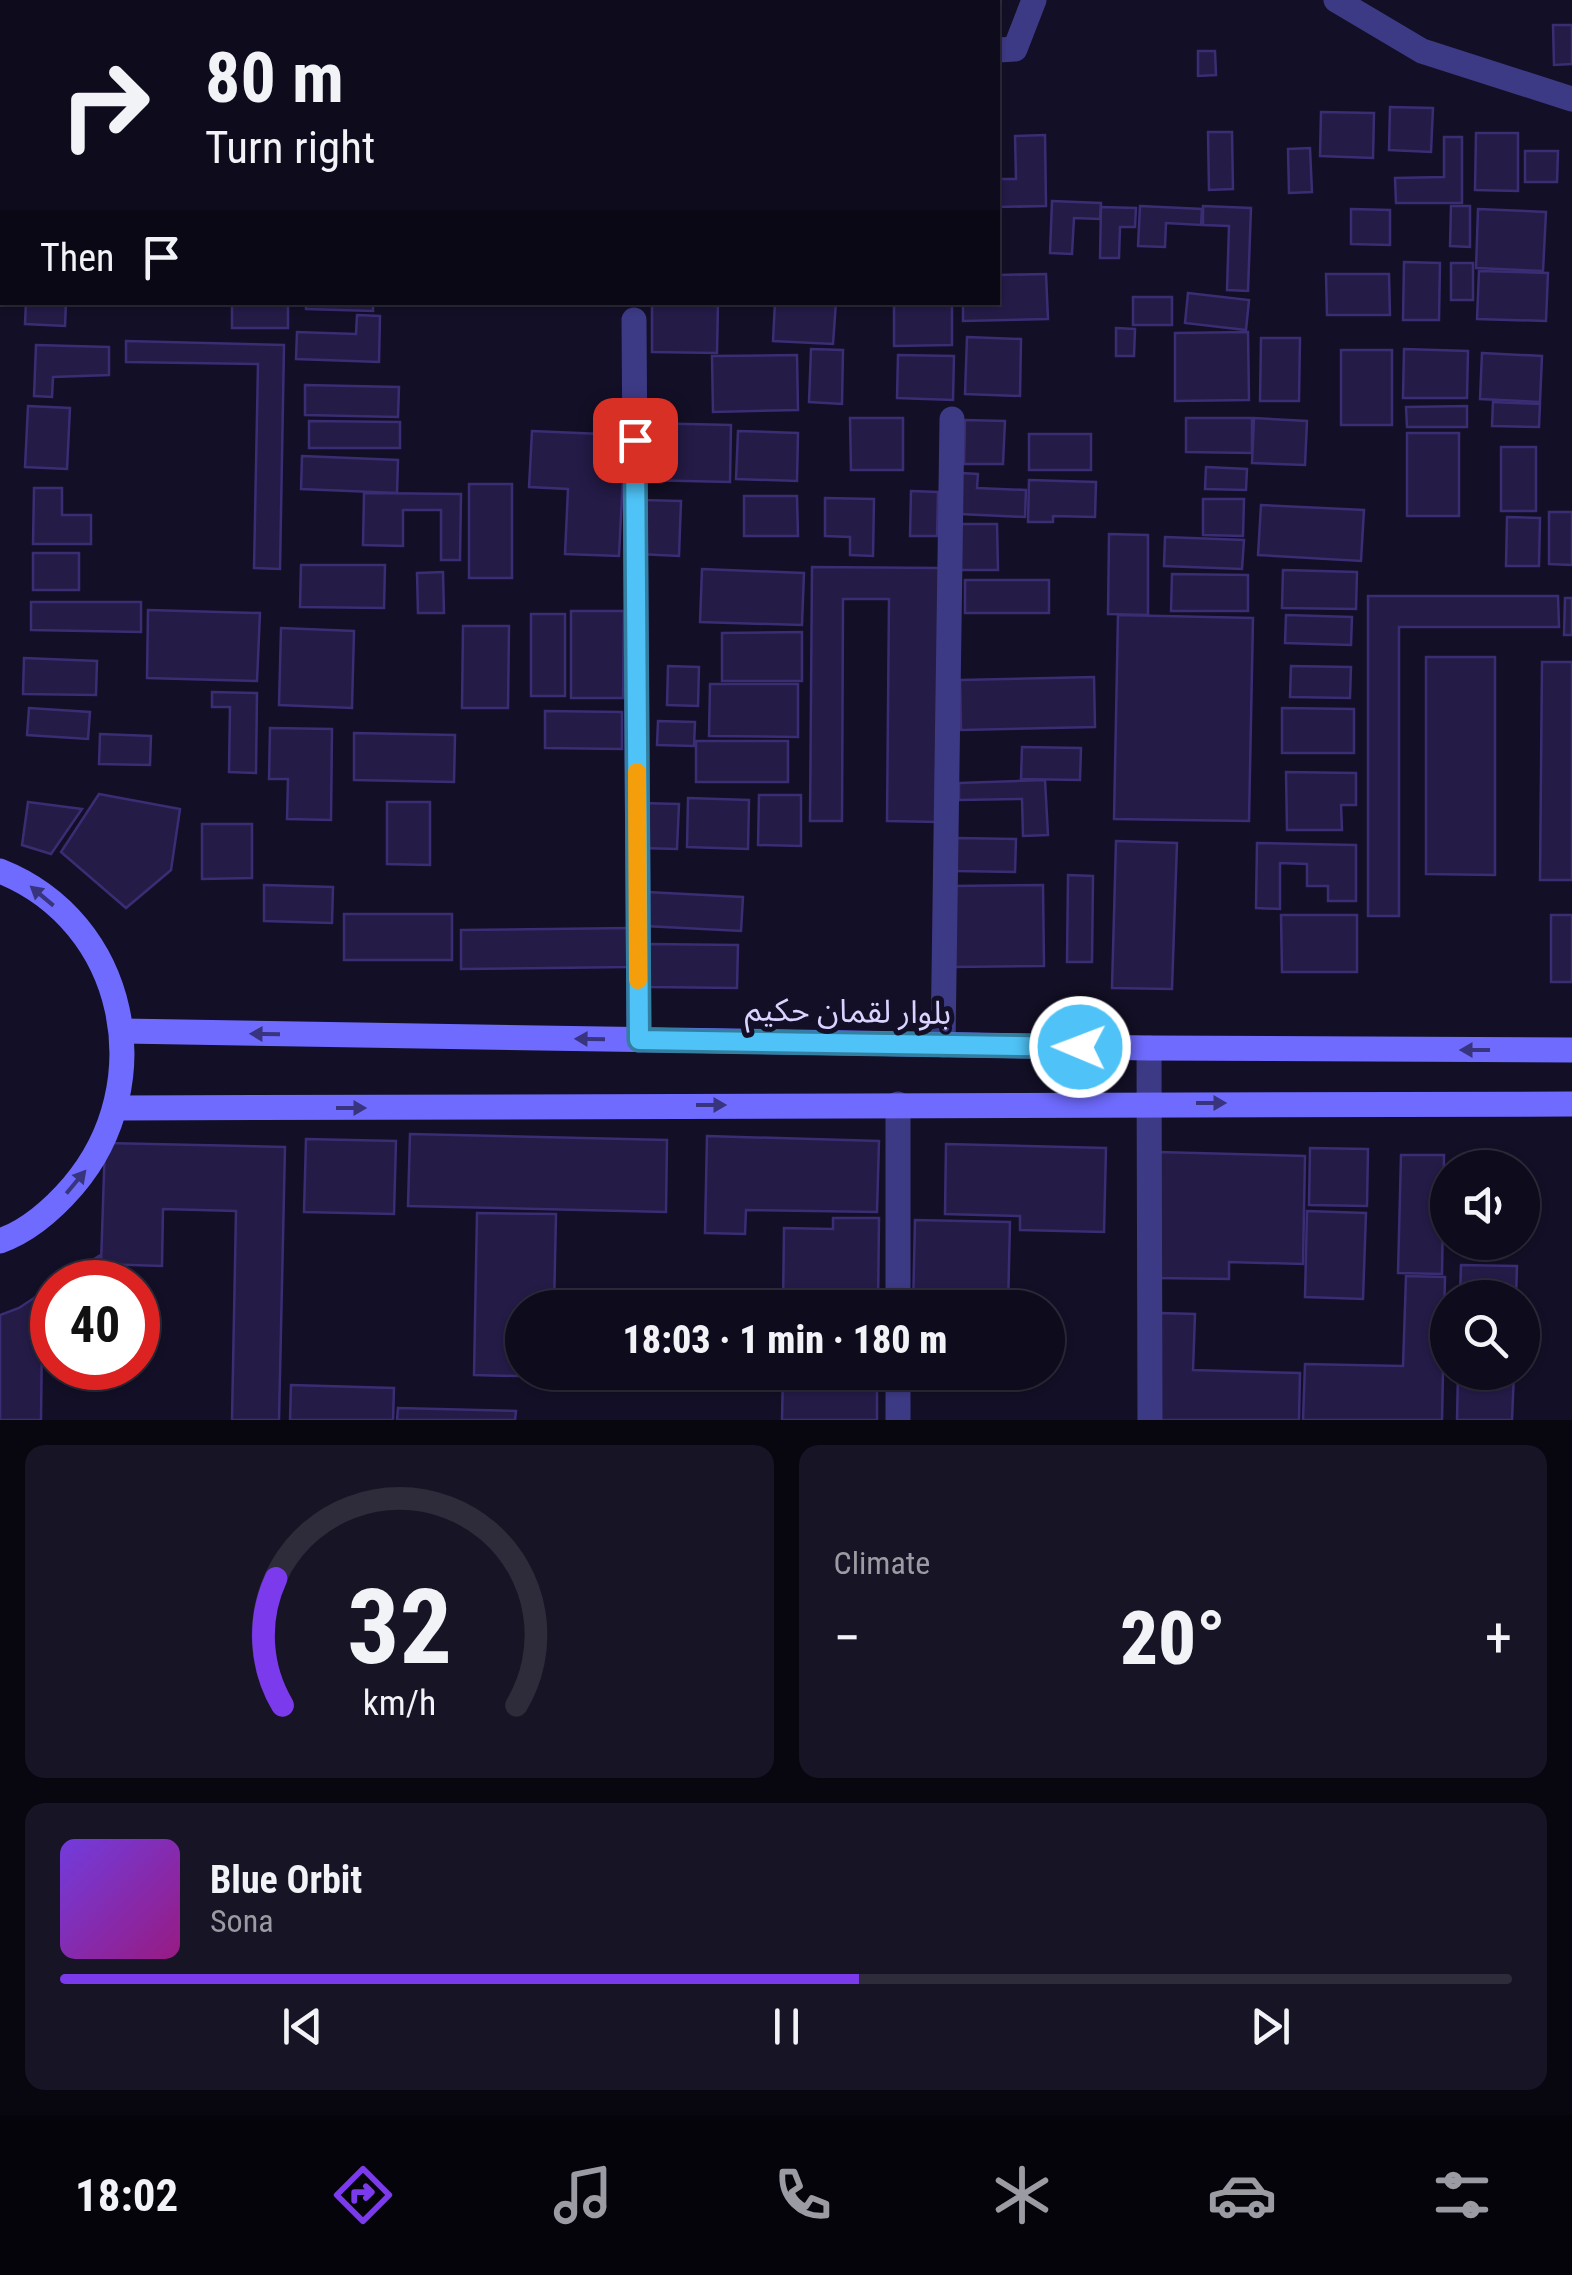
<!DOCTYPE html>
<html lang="en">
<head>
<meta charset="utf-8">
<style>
  :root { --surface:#0e0b1c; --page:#171425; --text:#f1f3f6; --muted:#9b9ba3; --line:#2e2b3b; --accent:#7c3aed }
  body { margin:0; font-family:"Roboto Condensed","Noto Sans Arabic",sans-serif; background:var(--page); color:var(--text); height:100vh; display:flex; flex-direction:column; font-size:38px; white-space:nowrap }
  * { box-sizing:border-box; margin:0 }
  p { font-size:32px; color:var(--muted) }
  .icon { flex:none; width:55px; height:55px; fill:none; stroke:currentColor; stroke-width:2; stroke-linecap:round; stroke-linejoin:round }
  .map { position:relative; height:1420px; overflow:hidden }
  .sheet { display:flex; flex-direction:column; gap:25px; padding:25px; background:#08060f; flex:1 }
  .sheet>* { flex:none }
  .hud { position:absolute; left:0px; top:0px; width:1000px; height:305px; box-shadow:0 2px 8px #0004,0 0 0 2px var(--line); background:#0e0b1c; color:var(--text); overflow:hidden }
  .controls { position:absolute; left:1430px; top:1150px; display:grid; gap:20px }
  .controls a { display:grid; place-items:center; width:110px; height:110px; border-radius:50%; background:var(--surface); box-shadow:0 2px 8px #0004,0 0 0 2px var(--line); font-size:50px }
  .speed { position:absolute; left:30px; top:1260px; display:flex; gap:20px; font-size:50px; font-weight:700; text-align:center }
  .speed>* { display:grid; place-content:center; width:130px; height:130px; border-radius:50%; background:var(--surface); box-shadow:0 2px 8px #0004,0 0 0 2px var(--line); line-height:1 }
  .speed .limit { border:15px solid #d22; background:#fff; color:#111 }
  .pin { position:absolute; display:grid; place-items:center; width:85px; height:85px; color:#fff; margin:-42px; border-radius:20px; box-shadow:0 5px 15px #0006 }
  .me { position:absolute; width:110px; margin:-55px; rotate:271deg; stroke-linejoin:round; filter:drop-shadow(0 0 8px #0008) }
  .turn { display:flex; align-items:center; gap:35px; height:210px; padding:0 40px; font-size:45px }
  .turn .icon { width:130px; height:130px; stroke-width:2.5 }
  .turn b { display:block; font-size:70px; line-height:85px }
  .then { display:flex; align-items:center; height:95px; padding:0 40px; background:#0003; gap:20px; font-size:38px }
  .big { font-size:75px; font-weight:800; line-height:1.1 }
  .sheet .card { flex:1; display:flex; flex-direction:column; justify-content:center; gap:15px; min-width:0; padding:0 35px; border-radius:20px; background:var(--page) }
  .sheet .dial { align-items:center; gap:0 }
  .dial svg { height:260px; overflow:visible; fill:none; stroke:var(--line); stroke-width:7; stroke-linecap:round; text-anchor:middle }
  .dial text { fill:var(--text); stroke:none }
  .song { display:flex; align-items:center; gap:30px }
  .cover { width:120px; height:120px; border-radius:15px; background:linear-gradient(135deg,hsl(260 70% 55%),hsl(310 70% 35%)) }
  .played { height:10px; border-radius:5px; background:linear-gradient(90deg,var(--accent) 55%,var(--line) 55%) }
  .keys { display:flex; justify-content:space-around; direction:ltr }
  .heat { display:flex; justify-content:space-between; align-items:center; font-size:55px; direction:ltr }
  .sheet .tiles { flex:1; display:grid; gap:25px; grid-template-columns:1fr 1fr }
  .card:last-child { grid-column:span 2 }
  .trip { position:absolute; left:505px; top:1290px; width:560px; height:100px; border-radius:50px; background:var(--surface); box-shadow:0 2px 8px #0004,0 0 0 2px var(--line); font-weight:800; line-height:100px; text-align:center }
  .tabs { display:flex; height:160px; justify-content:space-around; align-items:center; background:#06040b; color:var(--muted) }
  .tabs .icon { width:70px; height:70px }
  .tabs .current { color:var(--accent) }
  .tabs b { font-size:45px; color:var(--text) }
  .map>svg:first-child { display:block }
  .building { fill:#241b47; stroke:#3b2d73; stroke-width:2.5 }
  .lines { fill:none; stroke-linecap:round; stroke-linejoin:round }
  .street { stroke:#3d3a85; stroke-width:25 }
  .secondary { stroke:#6f6bff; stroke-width:25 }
  .oneway { fill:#38347d }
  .route-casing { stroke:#337fa1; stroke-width:25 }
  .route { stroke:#4fc3f7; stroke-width:18 }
  .slow { stroke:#f59e0b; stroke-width:18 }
  .labels { text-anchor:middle; stroke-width:10; stroke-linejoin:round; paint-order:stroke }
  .street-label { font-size:32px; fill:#d9d4ff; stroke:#130f26 }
</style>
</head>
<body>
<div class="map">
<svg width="1572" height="1420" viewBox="0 0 1572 1420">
  <rect width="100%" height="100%" fill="#130f26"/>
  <!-- building -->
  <g class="building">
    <rect x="29" y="0" width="138" height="2"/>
    <polygon points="1553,25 1572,25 1572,64 1554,65"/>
    <polygon points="1198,51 1215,51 1216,75 1198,76"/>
    <polygon points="1390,107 1433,108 1431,152 1389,150"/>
    <polygon points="1321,112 1374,113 1373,158 1320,156"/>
    <polygon points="1208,132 1232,132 1233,189 1209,190"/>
    <polygon points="1476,133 1518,133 1518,191 1475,190"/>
    <polygon points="1045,135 1046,206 998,207 998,179 1016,179 1015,136"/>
    <polygon points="1444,137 1462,137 1462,203 1396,203 1395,178 1444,177"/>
    <polygon points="1310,148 1312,192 1289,193 1288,149"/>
    <polygon points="1525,151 1558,151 1557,182 1525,182"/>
    <polygon points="1052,201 1101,203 1100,219 1074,218 1072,254 1050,253"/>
    <polygon points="1140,206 1202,209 1201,225 1166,223 1165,247 1138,246"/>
    <polygon points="1203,206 1251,208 1248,291 1227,290 1229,226 1203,225"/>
    <polygon points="1451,206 1470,206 1470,247 1450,246"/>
    <polygon points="1101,207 1136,208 1135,227 1120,227 1119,258 1100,258"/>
    <polygon points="1351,209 1390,210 1390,245 1351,244"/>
    <polygon points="1478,209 1546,212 1543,271 1476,268"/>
    <polygon points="1404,262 1440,263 1439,320 1403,320"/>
    <rect x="1451" y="263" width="22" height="37"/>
    <polygon points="1479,271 1548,273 1546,321 1477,319"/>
    <polygon points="1046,274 1048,319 963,321 963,302 998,302 998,275"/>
    <polygon points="1326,274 1389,274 1390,315 1327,315"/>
    <polygon points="1188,293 1249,300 1246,330 1185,323"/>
    <rect x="1133" y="297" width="39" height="28"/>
    <polygon points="26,302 66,302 65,326 25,324"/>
    <rect x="232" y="302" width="56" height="26"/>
    <polygon points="306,302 373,302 373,311 306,309"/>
    <polygon points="652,302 718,302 717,353 652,352"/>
    <polygon points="775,302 836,302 833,344 773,341"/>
    <polygon points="894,302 952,302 952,345 894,346"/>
    <polygon points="357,315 380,316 379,362 296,359 297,332 356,334"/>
    <polygon points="1116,328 1135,329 1134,356 1116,356"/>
    <polygon points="1248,332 1249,400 1175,401 1175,333"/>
    <polygon points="967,337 1021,339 1020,396 965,394"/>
    <polygon points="1261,338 1300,338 1299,401 1260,401"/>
    <polygon points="126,341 284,345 280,569 254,568 258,364 126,362"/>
    <polygon points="36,345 109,347 109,375 53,377 52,397 34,396"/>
    <polygon points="811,349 843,350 842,404 809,402"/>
    <polygon points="1404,349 1468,351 1467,398 1403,398"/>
    <rect x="1341" y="350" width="51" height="75"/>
    <polygon points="1482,353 1542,356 1540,402 1480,399"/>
    <polygon points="797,355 798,410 713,412 712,356"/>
    <polygon points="898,355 954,356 953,400 897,398"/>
    <polygon points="305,385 399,387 398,417 305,415"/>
    <polygon points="1493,402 1540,404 1539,427 1492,426"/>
    <polygon points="28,406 70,408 67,469 25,467"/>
    <polygon points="1467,406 1467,427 1407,427 1406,407"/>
    <polygon points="850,418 903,418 903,470 851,470"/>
    <polygon points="1186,418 1252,418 1252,453 1186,452"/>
    <polygon points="1254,418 1307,421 1305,465 1252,463"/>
    <polygon points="965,420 1005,421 1003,464 964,464"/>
    <polygon points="309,421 400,422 400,448 309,448"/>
    <polygon points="643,423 731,425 730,482 642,480"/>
    <polygon points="532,431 625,435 619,556 565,554 568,489 529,487"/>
    <polygon points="738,431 798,433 797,481 736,479"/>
    <rect x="1407" y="433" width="52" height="83"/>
    <rect x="1029" y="434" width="62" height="36"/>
    <rect x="1501" y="447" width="35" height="64"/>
    <polygon points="302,456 398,460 397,493 301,489"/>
    <polygon points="1206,467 1247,469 1246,490 1205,489"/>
    <polygon points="961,473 978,474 977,488 1026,490 1025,517 960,514"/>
    <polygon points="1029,480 1096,482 1095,517 1053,516 1053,522 1028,522"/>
    <rect x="469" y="484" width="43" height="94"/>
    <polygon points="34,488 62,488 62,515 91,515 91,544 33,544"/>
    <polygon points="911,491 938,492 937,536 910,536"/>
    <polygon points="364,493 461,494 460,560 441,560 441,510 403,510 403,546 363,545"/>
    <polygon points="744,496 797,496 798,536 744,536"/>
    <polygon points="825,498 874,499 873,556 850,555 850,537 825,536"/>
    <polygon points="1203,499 1244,499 1243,536 1203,535"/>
    <polygon points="641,500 681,501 679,556 639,554"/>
    <polygon points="1261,505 1364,510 1361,561 1258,555"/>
    <polygon points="1549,512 1572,512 1572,565 1549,564"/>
    <polygon points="1507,517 1540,518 1539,566 1506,566"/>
    <polygon points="960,524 997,524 998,570 960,570"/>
    <polygon points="1109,534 1148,535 1148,615 1108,614"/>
    <polygon points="1165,537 1244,540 1242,569 1164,566"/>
    <rect x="33" y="553" width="46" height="37"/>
    <polygon points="301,565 385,565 384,608 300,607"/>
    <polygon points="812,567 940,568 938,822 887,821 889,599 843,599 842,821 810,821"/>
    <polygon points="702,569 804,573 802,625 700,622"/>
    <polygon points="1283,570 1357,572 1356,609 1282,608"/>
    <polygon points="443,572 444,613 418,613 417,573"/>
    <polygon points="1172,574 1248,575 1248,611 1171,611"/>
    <rect x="965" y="580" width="84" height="33"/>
    <polygon points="1368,596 1558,596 1559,627 1399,627 1399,916 1368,916"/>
    <polygon points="1565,598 1572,598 1572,635 1564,635"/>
    <polygon points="31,602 141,602 141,632 31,630"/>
    <polygon points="148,610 260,613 257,681 147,678"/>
    <polygon points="571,611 624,611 623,698 571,698"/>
    <rect x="531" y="614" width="34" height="82"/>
    <polygon points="1118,615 1253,618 1249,821 1114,819"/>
    <polygon points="1286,615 1352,617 1351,645 1285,643"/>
    <polygon points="463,626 509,626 508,708 462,708"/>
    <polygon points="281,628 354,631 352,708 279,705"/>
    <polygon points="802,632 802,681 722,681 722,633"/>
    <polygon points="1426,657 1495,657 1495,875 1426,874"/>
    <polygon points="24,658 97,661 96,695 23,694"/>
    <polygon points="1542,662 1572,662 1572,880 1540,880"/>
    <polygon points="668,666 699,667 698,706 667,705"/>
    <polygon points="1291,666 1351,667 1350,698 1290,697"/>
    <polygon points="1094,677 1095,727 961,730 960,680"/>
    <polygon points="710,684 798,684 798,737 709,736"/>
    <polygon points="212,692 257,693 256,773 229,772 230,707 212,707"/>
    <polygon points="29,708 90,712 88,739 27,735"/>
    <polygon points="1282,708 1354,709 1354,753 1282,753"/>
    <polygon points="545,711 622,712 622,749 545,748"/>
    <polygon points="658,721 695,722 694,746 657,745"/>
    <polygon points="270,728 332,729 331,820 287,819 288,779 269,779"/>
    <polygon points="354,733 455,735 454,782 354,780"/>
    <polygon points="100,734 151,736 150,765 99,764"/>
    <rect x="696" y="741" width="92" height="41"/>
    <polygon points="1022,747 1081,748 1080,780 1021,779"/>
    <polygon points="1286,772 1356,773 1356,805 1341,805 1342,830 1287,830"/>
    <polygon points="1045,780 1048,835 1023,836 1022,799 959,800 959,783"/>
    <polygon points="99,794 180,809 171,870 126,908 61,852"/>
    <polygon points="759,795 801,795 801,846 758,845"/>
    <polygon points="688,798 749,800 748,849 687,847"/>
    <polygon points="28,802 82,809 51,854 22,845"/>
    <polygon points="387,802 430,802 430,865 387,864"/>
    <polygon points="640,803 679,804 677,849 639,848"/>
    <polygon points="202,824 252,824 252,878 202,879"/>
    <polygon points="957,838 1016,839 1015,872 956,871"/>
    <polygon points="1116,841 1177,843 1172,989 1112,988"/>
    <polygon points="1257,843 1356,845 1356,901 1328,901 1328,886 1307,886 1307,864 1280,863 1280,909 1256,908"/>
    <polygon points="1068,875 1093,876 1092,962 1067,962"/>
    <polygon points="264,885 333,887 332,923 264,921"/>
    <polygon points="1043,885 1044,966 952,967 951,886"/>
    <polygon points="647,892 743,897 741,931 645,926"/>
    <rect x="344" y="914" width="108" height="46"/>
    <polygon points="1281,915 1357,915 1357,972 1282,972"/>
    <rect x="1551" y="915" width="21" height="67"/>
    <polygon points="629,928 630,967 461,969 461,930"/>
    <polygon points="650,944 738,945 737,988 649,987"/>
    <polygon points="410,1134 667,1140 666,1212 408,1206"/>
    <polygon points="707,1136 879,1141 877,1212 746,1210 745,1234 705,1233"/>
    <polygon points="306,1139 396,1141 394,1214 304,1212"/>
    <polygon points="105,1143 285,1147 279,1420 232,1420 236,1211 163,1209 162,1266 101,1264"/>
    <polygon points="946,1144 1106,1148 1104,1232 1020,1230 1020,1216 945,1214"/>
    <polygon points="1310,1148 1368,1149 1367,1206 1309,1205"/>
    <polygon points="1158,1152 1305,1156 1303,1264 1229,1262 1229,1279 1156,1278"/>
    <polygon points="1401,1155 1444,1155 1442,1274 1398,1273"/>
    <polygon points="1307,1211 1366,1213 1363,1299 1305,1297"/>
    <polygon points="477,1213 556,1214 554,1308 522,1308 522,1372 553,1372 553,1377 474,1375"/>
    <polygon points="833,1218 879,1218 878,1308 783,1308 784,1228 833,1229"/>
    <polygon points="915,1220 1010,1222 1008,1308 913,1308"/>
    <polygon points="99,1256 101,1282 58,1282"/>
    <polygon points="1461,1265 1517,1266 1516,1298 1460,1298"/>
    <polygon points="1406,1276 1445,1277 1442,1420 1303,1420 1305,1364 1403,1366"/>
    <polygon points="52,1286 52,1334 42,1334 41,1420 0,1420 0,1315 19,1308"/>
    <polygon points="1160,1313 1195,1314 1193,1370 1300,1373 1299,1420 1157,1420"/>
    <polygon points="783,1372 877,1372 877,1420 782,1420"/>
    <polygon points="912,1372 1006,1372 1006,1382 912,1380"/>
    <polygon points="1458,1372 1514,1372 1512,1420 1457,1420"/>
    <polygon points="291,1385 394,1388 393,1420 290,1420"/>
    <polygon points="398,1408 516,1411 515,1420 397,1420"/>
  </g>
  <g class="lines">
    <!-- street -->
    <g class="street">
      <polyline points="1336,0 1422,51 1572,99"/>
      <polyline points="998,50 1015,49 1034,0"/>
      <polyline points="634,320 639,1040"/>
      <polyline points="943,1045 952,419"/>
      <polyline points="1149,1048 1150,1420"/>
      <polyline points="898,1308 898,1104"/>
      <polyline points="898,1420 898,1372"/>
    </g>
    <!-- secondary -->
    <g class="secondary">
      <path d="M0,871C128,922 160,1084 73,1186C54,1208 28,1231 0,1241"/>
      <polyline points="123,1031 1149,1048 1572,1050"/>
      <polyline points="117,1108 1572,1104"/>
    </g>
  </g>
  <!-- one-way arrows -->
  <defs><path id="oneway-solid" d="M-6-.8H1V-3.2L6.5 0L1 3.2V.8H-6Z" transform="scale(2.5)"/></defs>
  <g class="oneway">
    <use href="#oneway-solid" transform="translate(42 896) rotate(-140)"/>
    <use href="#oneway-solid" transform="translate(265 1034) rotate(-179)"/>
    <use href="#oneway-solid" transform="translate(590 1039) rotate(-179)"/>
    <use href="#oneway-solid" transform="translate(1475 1050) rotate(-180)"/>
    <use href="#oneway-solid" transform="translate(1211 1103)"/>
    <use href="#oneway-solid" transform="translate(711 1105)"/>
    <use href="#oneway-solid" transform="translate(351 1108)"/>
    <use href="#oneway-solid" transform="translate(76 1182) rotate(-50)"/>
  </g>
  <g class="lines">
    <!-- route casing -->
    <g class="route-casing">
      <polyline id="route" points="635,440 639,1040 1080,1047"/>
    </g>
    <!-- route -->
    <use href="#route" class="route"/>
    <!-- slow -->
    <polyline class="slow" points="637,772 638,980"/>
  </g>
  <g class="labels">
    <!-- street labels -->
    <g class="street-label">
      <text transform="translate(848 1011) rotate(1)" y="11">بلوار لقمان حکیم</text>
    </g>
  </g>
</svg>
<div class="controls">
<a><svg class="icon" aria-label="sound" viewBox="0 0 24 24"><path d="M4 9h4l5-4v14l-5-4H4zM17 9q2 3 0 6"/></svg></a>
<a><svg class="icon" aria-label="search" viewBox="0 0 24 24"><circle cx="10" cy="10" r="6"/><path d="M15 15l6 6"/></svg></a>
</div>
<div class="speed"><div class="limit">40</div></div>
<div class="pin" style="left:635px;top:440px;background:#d93025"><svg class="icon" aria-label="arrive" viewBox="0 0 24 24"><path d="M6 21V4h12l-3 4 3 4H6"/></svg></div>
<svg class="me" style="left:1080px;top:1047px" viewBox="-20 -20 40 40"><circle r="17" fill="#4fc3f7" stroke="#fff" stroke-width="3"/><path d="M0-11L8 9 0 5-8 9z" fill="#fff"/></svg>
<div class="trip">18:03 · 1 min · 180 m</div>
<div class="hud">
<div class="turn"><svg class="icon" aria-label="right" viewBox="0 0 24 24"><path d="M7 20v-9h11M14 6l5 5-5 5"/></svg><div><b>80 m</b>Turn right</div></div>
<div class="then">Then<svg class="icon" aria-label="arrive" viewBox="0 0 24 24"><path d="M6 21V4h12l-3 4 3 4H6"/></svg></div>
</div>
</div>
<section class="sheet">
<div class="tiles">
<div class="card dial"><svg viewBox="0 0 100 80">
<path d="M14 69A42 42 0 1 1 86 69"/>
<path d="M14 69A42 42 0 0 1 12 30" stroke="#7c3aed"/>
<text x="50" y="56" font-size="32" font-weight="700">32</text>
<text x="50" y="72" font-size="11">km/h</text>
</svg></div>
<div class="card"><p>Climate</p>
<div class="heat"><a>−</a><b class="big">20°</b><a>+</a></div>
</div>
<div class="card">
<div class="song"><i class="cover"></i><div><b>Blue Orbit</b><p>Sona</p></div></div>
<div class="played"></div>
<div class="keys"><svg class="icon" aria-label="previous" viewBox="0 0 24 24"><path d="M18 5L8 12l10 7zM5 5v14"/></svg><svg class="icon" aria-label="pause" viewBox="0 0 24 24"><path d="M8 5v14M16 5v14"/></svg><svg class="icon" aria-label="next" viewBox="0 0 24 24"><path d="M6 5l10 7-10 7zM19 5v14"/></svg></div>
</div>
</div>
</section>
<nav class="tabs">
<b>18:02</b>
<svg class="icon current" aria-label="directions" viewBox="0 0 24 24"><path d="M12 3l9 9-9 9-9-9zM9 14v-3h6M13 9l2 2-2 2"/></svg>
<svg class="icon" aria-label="music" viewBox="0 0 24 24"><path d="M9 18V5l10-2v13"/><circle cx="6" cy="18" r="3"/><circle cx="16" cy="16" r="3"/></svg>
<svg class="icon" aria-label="phone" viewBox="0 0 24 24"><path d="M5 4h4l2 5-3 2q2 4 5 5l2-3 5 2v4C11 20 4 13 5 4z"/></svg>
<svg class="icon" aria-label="climate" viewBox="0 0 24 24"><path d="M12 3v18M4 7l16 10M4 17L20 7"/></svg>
<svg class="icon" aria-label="car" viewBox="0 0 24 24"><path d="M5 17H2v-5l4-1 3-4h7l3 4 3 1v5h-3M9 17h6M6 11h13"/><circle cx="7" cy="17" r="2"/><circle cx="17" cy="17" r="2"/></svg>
<svg class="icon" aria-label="filters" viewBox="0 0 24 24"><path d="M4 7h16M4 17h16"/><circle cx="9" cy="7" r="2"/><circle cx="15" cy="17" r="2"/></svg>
</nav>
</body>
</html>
